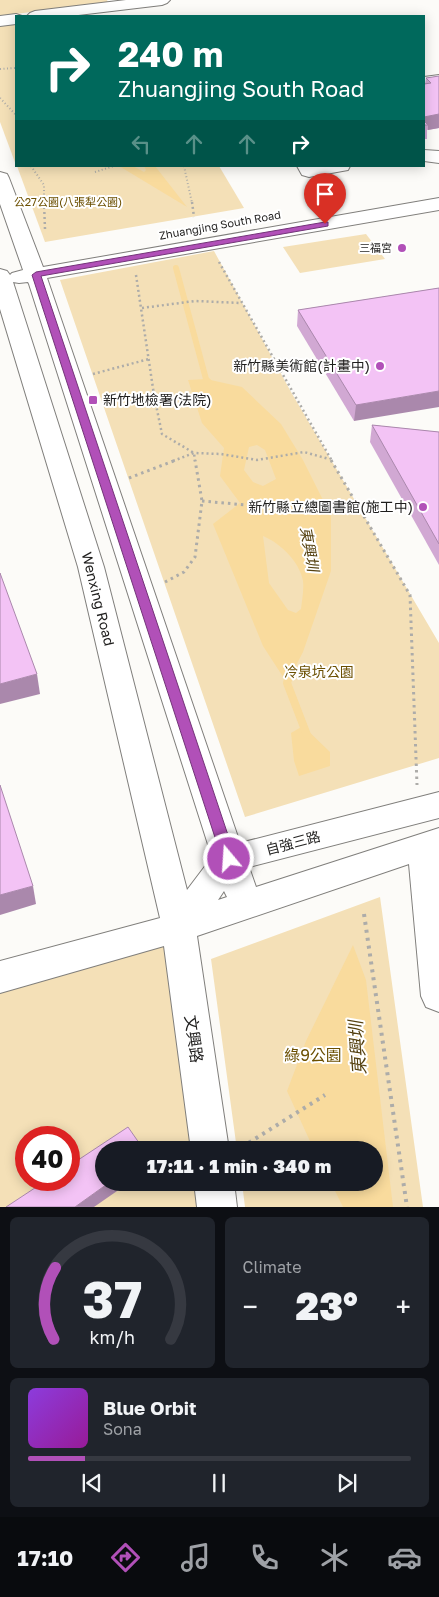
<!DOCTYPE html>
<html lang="en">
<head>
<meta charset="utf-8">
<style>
  :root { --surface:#171b24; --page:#20242c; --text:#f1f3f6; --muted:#9ea1a6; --line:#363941; --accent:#b150b8 }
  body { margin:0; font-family:"Golos Text","Noto Sans TC",sans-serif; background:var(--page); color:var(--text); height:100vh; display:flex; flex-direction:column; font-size:19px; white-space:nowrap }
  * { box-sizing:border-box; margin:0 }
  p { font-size:16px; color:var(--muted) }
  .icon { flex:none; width:28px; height:28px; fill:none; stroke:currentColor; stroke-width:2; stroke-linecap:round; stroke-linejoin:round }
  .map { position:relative; height:1207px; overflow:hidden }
  .panel { display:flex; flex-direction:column; gap:10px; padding:10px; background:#0d0f14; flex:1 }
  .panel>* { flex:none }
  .banner { position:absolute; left:15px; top:15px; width:410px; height:152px; border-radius:0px; box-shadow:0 2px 12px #0003; background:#00695c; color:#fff; overflow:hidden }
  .speed { position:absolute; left:15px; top:1126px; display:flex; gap:10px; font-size:25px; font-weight:700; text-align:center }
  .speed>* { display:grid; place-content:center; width:65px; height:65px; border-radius:50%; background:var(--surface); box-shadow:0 2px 12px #0003; line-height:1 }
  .speed .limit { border:8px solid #d22; background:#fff; color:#111 }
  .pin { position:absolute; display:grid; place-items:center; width:42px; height:42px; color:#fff; margin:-51px -21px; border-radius:50% 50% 50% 0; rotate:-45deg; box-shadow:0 0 5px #0007 }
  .pin .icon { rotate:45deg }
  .me { position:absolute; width:55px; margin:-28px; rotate:342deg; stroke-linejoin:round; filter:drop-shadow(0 0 4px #0008) }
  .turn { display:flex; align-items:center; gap:18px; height:105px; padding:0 20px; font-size:22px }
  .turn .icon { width:65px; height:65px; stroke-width:2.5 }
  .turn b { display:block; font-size:35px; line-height:42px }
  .lanes { display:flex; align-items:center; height:48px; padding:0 20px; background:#0003; justify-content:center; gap:25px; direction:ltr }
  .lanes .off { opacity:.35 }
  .big { font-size:38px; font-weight:800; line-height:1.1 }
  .panel .card { flex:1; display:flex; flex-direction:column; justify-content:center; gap:8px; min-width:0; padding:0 18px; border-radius:8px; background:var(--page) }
  .panel .dial { align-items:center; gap:0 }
  .dial svg { height:130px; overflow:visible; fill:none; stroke:var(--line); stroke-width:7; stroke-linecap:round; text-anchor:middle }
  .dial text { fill:var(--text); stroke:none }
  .song { display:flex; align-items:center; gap:15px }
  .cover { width:60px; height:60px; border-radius:8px; background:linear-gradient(135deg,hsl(270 70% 55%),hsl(300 70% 35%)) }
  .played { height:5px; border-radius:2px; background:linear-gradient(90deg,var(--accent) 15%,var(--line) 15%) }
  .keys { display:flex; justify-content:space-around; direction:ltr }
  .heat { display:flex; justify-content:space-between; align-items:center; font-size:28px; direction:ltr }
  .panel .tiles { flex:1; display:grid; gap:10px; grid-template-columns:1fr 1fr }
  .card:last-child { grid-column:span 2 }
  .trip { position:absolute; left:95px; top:1141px; width:288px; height:50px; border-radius:25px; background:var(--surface); box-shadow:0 2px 12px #0003; font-weight:800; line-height:50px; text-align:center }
  .dock { display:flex; height:80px; justify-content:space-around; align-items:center; background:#090b0e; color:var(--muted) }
  .dock .icon { width:35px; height:35px }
  .dock .on { color:var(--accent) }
  .dock b { font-size:22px; color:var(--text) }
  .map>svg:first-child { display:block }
  .green { fill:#f4e0b7; fill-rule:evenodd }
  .water { fill:#f9db9d; fill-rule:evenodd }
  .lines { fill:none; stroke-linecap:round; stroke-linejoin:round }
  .stream-far1 { stroke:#f9db9d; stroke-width:6 }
  .stream { stroke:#f9db9d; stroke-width:8 }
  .minor-casing { stroke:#807f7c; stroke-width:2 }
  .path-far3 { stroke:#adaca9; stroke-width:2; stroke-dasharray:1 2.5; stroke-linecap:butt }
  .path-far2 { stroke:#adaca9; stroke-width:2.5; stroke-dasharray:2 3; stroke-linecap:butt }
  .path-far1 { stroke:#adaca9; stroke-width:3; stroke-dasharray:2.5 4; stroke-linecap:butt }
  .path { stroke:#adaca9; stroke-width:4; stroke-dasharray:3 5; stroke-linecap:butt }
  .minor { fill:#fff; fill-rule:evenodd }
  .wall { fill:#d1a8d3 }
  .shaded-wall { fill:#aa88ac }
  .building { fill:#f3c3f5; stroke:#aa88ac }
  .route { fill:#b150b8; stroke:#733478 }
  .poi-dot { fill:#b150b8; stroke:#fff; stroke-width:2 }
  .labels { text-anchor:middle; stroke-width:4; stroke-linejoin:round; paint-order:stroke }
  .far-park-label { font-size:11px; fill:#6b4f00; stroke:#fff }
  .far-street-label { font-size:11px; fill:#1f1e1d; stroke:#fff }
  .far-poi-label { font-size:11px; fill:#1f1e1d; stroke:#fff; text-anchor:end }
  .poi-label { font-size:14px; fill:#1f1e1d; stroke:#fff; text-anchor:end }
  .street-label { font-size:14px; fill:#1f1e1d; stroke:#fff }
  .park-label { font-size:14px; fill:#6b4f00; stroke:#fff }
  .water-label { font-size:15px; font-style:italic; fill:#554110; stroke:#fff }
  .near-street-label { font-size:16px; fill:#1f1e1d; stroke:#fff }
  .near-park-label { font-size:16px; fill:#6b4f00; stroke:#fff }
  .near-water-label { font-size:18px; font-style:italic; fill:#554110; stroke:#fff }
</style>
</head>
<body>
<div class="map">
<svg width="439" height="1207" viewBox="0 0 439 1207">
  <rect width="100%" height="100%" fill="#fcfbf8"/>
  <!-- green -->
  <g class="green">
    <polygon points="0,0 107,0 108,2 0,16"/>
    <polygon points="16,24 16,165 0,122 0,26"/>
    <polygon points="17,166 219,166 244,208 45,242"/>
    <polygon points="366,234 385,259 300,273 283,247"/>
    <polygon points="214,251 291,392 439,643 439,758 245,817 60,280"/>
    <polygon points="380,897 423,1207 245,1207 242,1183 374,1182 374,1150 237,1150 211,959"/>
    <path d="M179,927L210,1150H104V1182L214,1183L217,1207H0V977ZM26,1138H69V1180H26Z"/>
  </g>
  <!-- water -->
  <g class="water">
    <polygon points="119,166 133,166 144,172 146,170 144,166 155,166 187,207"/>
    <path d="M206,379L242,387L281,424L303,460L331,516V571L303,652L287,683L263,646L213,524L240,503L220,476L224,448L202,423L188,380ZM257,445L265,450L276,479L263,486L253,482L244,470L249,447ZM263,536C280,543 300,562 303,581C304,590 302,600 301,609L296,613L288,610L269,583Z"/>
    <polygon points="303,726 330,752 330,766 299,776 294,761 291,733"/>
    <polygon points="353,945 366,980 393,1207 343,1207 331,1183 374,1182 374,1150 314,1150 287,1091 306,1041"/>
  </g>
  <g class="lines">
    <!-- stream-far1 -->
    <polyline class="stream-far1" points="176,268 206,379 213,386"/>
    <!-- stream -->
    <polyline class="stream" points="290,673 287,683 307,735"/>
    <!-- minor casing -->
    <g class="minor-casing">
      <g id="minor">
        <polygon points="126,0 170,0 167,3 162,5 70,16 27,16 30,13 35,11"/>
        <polygon points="16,14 22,16 16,16 16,24 0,26 0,16"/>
        <polygon points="439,75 439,85 424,87 424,77"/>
        <polygon points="424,150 439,151 439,163 424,161"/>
        <polygon points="297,166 350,166 348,170 309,177 302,175"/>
        <path d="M0,172L7,174L9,178L43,267L439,198V210L47,278L240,843L439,792V818L249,867L256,887L439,828V1012L426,1007L421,996L409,864L197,936L229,1150H191L164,946L0,993V961L160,918L78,567L0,309V269L7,271L10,275L12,273L23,270L0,204ZM13,282L19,283L28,282L29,284L212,857L187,890L104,567ZM224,891L227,897L218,900Z"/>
        <polygon points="194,1182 234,1182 237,1207 197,1207"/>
      </g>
    </g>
    <!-- path-far3 -->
    <g class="path-far3">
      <polyline points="0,69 16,68"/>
      <polyline points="0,98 16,115"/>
      <polyline points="16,128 16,136"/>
      <polyline points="31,166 44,185 44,203"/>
      <polyline points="184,166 192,203"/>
      <polyline points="95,172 114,166"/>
    </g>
    <!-- path-far2 -->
    <g class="path-far2">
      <polyline points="44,202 45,229"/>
      <polyline points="192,202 194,217"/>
      <polyline points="219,262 332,461"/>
      <polyline points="136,275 154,395 162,434 194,453 195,461"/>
      <polyline points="142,308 195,301 241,303"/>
      <polyline points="93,374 149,359"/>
      <polyline points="173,461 194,453 221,454 257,460 304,452 329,459"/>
    </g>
    <!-- path-far1 -->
    <g class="path-far1">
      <polyline points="331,460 410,595 417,785"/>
      <polyline points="129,478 176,460"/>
      <polyline points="202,501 268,507"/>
      <polyline points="165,582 184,572 195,557 202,501 195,460"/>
    </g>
    <!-- path -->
    <g class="path">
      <polyline points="364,914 407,1207"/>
      <polyline points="242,1147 325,1095"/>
    </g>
    <!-- minor -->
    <use href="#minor" class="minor"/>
  </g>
  <!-- wall -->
  <g class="wall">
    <polygon points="439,76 439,128 427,130 427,139 424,139 424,84 425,84 426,78"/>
    <polygon points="439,288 354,421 297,326 298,310"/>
    <polygon points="372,425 439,432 439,565 370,442"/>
  </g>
  <!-- shaded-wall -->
  <g class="shaded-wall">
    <polygon points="439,114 439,128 428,130 428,125 424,125 424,117"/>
    <polygon points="439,391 439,407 354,421 356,405"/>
    <polygon points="37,674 40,694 0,704 0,684"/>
    <polygon points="33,886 36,904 0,915 0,895"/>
    <polygon points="110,1182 130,1182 94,1207 75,1207"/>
  </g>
  <!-- building -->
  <g class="building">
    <polygon points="439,76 439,114 424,117 424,84 431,83 426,78"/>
    <polygon points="424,121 428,125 424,125"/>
    <polygon points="439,288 439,391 356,405 298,310"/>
    <polygon points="372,425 439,432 439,544"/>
    <polygon points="0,573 37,674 0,684"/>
    <polygon points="0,785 33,886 0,895"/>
    <polygon points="128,1127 144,1150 104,1150 104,1182 110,1182 75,1207 6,1207 47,1180 69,1180 69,1166"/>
  </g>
  <!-- route -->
  <polygon class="route" points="325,222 328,222 328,226 41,276 236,859 234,863 229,865 224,863 222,859 32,275 36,272"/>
  <!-- markers -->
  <g class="poi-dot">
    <circle cx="402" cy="248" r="5"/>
    <circle cx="380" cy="366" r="5"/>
    <rect x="88" y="395" width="10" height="10" rx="2.5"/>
    <circle cx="423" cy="507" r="5"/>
  </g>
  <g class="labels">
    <!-- far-park labels -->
    <g class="far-park-label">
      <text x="68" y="206">公27公園(八張犁公園)</text>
    </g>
    <!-- far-street labels -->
    <g class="far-street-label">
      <text transform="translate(220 225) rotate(-10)" y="4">Zhuangjing South Road</text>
    </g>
    <!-- far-poi labels -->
    <g class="far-poi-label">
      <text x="392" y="252">三福宮</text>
    </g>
    <!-- poi labels -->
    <g class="poi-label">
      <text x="370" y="371">新竹縣美術館(計畫中)</text>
      <text x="103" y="405" text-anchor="start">新竹地檢署(法院)</text>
      <text x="413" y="512">新竹縣立總圖書館(施工中)</text>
    </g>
    <!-- street labels -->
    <g class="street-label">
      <text transform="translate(98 599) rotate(76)" y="5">Wenxing Road</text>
      <text transform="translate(293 843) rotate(-15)" y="5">自強三路</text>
    </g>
    <!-- park labels -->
    <g class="park-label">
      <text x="319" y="677">冷泉坑公園</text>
    </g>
    <!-- water labels -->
    <g class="water-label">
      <text transform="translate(309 549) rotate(80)" y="5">東興圳</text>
    </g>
    <!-- near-street labels -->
    <g class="near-street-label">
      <text transform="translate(194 1039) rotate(82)" y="6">文興路</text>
    </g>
    <!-- near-park labels -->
    <g class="near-park-label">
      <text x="313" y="1061">綠9公園</text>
    </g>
    <!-- near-water labels -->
    <g class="near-water-label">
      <text transform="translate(358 1048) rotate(-94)" y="6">東興圳</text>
    </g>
  </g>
</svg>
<div class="speed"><div class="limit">40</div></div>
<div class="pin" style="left:325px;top:224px;background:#d93025"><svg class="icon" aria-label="arrive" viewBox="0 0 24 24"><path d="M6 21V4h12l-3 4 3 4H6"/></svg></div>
<svg class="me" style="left:229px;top:859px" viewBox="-20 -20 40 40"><circle r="17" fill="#b150b8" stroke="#fff" stroke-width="3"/><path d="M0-11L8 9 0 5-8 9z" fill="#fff"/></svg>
<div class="trip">17:11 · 1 min · 340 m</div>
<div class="banner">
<div class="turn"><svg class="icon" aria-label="right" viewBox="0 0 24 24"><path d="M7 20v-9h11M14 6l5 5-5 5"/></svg><div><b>240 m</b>Zhuangjing South Road</div></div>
<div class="lanes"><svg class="icon off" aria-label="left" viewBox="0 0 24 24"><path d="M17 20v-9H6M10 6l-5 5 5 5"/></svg><svg class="icon off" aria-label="ahead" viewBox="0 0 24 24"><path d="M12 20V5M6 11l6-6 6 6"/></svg><svg class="icon off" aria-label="ahead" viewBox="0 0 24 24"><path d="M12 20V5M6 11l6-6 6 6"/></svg><svg class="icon" aria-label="right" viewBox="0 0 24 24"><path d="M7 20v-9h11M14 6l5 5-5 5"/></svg></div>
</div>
</div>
<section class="panel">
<div class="tiles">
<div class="card dial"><svg viewBox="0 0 100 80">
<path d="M14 69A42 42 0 1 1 86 69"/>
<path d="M14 69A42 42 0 0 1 15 25" stroke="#b150b8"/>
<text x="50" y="56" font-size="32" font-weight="700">37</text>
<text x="50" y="72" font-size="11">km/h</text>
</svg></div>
<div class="card"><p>Climate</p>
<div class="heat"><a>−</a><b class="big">23°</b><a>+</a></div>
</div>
<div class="card">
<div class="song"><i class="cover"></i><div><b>Blue Orbit</b><p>Sona</p></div></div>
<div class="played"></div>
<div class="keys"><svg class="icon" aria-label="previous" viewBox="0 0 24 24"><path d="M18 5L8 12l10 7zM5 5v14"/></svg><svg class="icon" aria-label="pause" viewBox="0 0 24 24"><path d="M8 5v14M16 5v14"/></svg><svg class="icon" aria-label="next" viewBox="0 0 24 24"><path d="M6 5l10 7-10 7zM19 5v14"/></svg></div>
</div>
</div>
</section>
<nav class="dock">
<b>17:10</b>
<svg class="icon on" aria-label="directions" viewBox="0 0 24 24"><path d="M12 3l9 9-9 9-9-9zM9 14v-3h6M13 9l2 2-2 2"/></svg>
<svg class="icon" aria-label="music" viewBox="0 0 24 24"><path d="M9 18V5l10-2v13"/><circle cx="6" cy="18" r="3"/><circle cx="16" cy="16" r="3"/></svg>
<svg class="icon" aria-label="phone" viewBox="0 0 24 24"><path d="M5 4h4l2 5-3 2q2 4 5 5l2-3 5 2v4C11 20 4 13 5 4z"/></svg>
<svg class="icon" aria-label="climate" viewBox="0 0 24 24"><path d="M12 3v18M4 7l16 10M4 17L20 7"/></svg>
<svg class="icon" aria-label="car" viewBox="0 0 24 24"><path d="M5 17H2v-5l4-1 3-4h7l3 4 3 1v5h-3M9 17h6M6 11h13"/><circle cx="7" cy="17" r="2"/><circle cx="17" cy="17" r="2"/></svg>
</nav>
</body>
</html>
